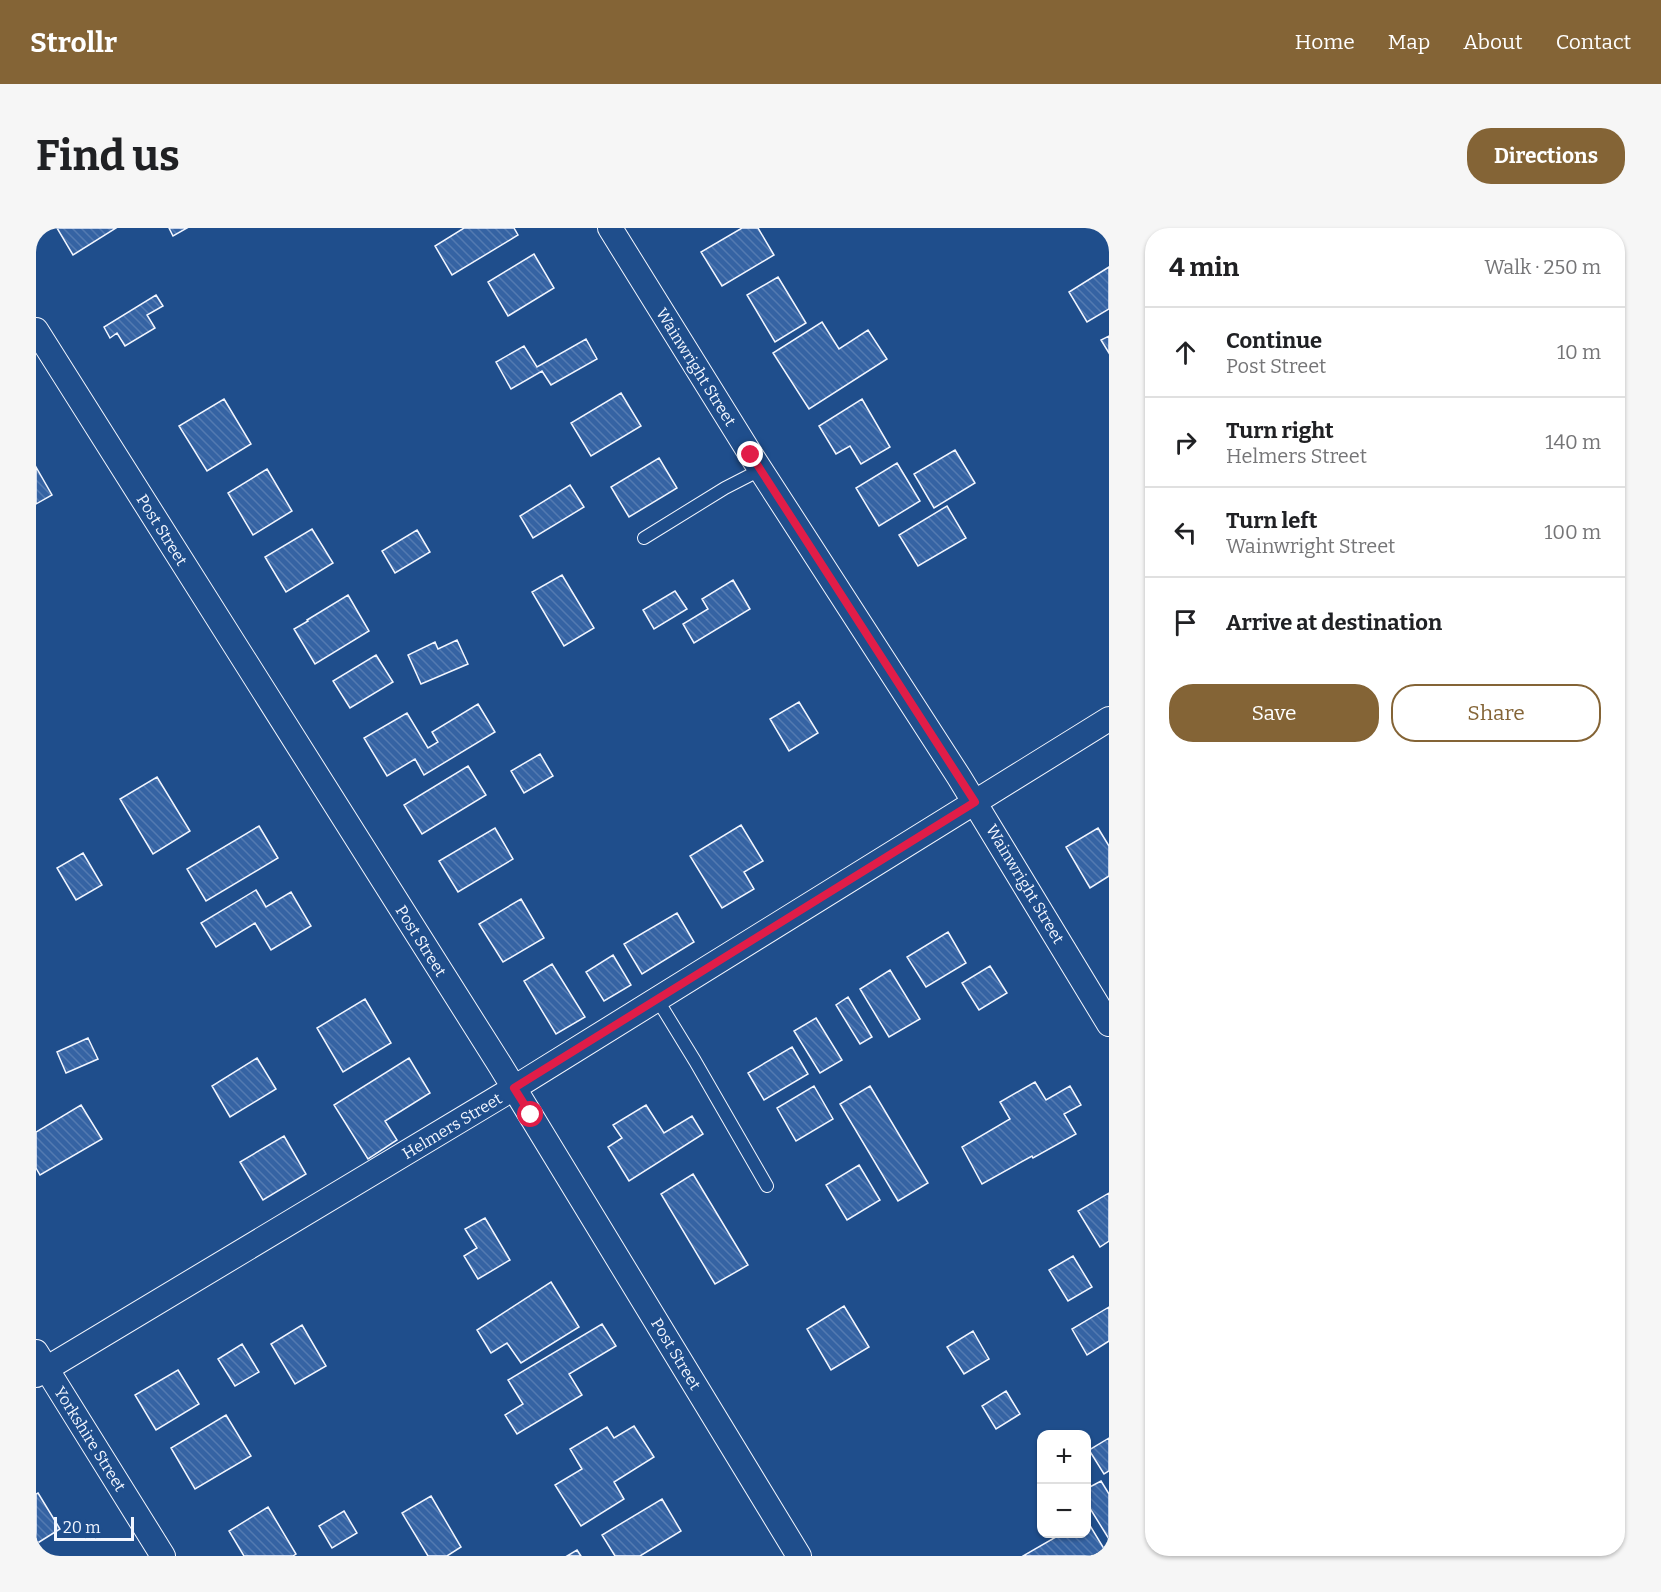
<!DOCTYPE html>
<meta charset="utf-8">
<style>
body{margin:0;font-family:Bitter,serif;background:#f6f6f6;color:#202124}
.controls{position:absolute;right:18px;bottom:18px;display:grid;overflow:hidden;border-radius:12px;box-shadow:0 2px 4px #0004}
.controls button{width:54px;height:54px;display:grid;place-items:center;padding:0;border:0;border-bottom:2px solid #e0e0e0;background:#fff;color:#202124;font:30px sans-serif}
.scale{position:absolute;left:18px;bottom:15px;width:80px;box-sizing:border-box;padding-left:6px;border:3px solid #f2f6ff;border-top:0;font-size:16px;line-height:21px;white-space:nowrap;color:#f2f6ff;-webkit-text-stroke:4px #1f4e8c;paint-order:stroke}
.stop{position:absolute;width:18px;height:18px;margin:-14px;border:4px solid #e11d48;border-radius:50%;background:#fff}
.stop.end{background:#e11d48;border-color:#fff;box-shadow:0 2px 6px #0008}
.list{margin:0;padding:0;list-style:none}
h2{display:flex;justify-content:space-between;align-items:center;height:78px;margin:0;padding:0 24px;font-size:26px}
h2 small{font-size:20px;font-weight:400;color:#757577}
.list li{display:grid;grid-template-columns:39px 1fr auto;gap:18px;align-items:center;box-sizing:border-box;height:90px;padding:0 24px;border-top:2px solid #e0e0e0}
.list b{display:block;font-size:22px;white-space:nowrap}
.list p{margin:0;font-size:20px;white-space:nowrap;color:#757577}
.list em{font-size:20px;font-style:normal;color:#757577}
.actions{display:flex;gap:12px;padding:18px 24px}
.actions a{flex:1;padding:14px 0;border:2px solid #846436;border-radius:24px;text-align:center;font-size:21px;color:#846436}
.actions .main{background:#846436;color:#fff}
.icon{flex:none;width:33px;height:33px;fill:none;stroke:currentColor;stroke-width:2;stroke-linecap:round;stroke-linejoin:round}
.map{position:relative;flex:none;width:1073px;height:1328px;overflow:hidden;border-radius:24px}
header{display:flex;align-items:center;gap:36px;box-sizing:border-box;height:84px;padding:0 30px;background:#846436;color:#fff}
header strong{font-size:28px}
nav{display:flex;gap:33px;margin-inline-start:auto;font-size:21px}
.intro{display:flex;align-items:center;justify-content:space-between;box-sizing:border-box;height:144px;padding:0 36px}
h1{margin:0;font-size:42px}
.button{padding:15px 27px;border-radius:24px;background:#846436;color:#fff;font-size:21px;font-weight:700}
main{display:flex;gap:36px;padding:0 36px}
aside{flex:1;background:#fff;border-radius:24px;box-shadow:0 2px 4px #0004}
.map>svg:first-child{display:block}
</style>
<header>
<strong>Strollr</strong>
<nav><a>Home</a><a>Map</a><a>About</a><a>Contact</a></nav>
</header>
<div class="intro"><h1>Find us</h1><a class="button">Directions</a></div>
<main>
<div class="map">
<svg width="1073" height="1328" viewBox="0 0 1073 1328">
<defs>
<pattern id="building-back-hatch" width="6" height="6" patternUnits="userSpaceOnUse" patternTransform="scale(1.5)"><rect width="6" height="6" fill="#3563a3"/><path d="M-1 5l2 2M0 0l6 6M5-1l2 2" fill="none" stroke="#537ab1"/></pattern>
</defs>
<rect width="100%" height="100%" fill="#1f4e8c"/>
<path fill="url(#building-back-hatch)" stroke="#f2f6ff" stroke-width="1.5" d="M21,0H80L37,27Z
M133,0H151L137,8Z
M428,0H478L482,7L416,47L399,18Z
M706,0H722L738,27L686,58L665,24Z
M498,26L518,60L472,88L452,54Z
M1073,39V81L1051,94L1033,64Z
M742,49L770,95L739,114L711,67Z
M120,67L127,78L111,87L119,100L89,118L81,105L74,110L68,99Z
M786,94L803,121L832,102L851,131L773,181L737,125Z
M1073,108V125L1065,112Z
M550,111L561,131L515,157L506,143L475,161L460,134L488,118L501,139Z
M585,165L605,198L555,228L535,195Z
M188,171L215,216L171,243L143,198Z
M826,171L854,219L825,236L814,218L800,226L783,198Z
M919,222L939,255L898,280L878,246Z
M623,230L641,260L593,289L575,259Z
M861,235L884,273L843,298L820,260Z
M0,239L16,267L0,276Z
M231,241L256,283L217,307L192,265Z
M534,257L548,279L497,310L484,288Z
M911,278L930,310L882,338L863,307Z
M276,301L297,335L250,364L229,329Z
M381,302L394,324L359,345L346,323Z
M526,347L558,400L528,418L496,364Z
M697,352L714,381L658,415L647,396L672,381L666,371Z
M639,363L651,381L618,401L607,382Z
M312,367L333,403L279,436L258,401L272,393L271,392Z
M421,412L432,436L385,456L372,427L399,414L402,421Z
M340,427L357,454L314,480L297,453Z
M763,474L782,505L753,523L734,491Z
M442,476L459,504L388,547L379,531L351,548L328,510L371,485L392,520L402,514L396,504Z
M504,526L517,548L488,565L475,543Z
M432,538L450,567L386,606L368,577Z
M121,549L154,603L117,626L84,571Z
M705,597L727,633L708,644L718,661L686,680L654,628Z
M223,598L242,630L170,673L151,641Z
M459,600L477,631L422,664L403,633Z
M1062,600L1073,618V648L1054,660L1030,619Z
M47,625L66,657L40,672L21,640Z
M220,662L230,679L255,664L275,698L235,722L219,695L180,719L165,695Z
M485,671L508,710L467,734L443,696Z
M641,685L658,714L606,746L588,716Z
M912,704L930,735L890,759L871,729Z
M577,727L595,757L568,773L550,744Z
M516,736L549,789L520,806L488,753Z
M954,738L971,765L943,782L926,755Z
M854,742L884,791L853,809L824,761Z
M812,769L836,809L824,816L800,777Z
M329,771L355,815L307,844L281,800Z
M780,790L806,832L784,845L758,803Z
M52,810L62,831L30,845L21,824Z
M756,819L772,846L728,872L712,845Z
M221,830L240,861L194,889L176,858Z
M373,830L394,865L349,893L361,912L332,931L298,877Z
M999,854L1010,872L1034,858L1045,877L1028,886L1040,906L997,930L996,928L946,956L926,919L974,891L964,874Z
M778,858L797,891L760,913L741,880Z
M834,858L892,955L862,973L804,876Z
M45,877L66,911L4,947L0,940V904Z
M610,877L628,905L656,888L667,906L593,953L572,919L586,910L577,897Z
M248,908L270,946L227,972L204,934Z
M823,937L844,972L811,992L790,957Z
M657,946L712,1037L679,1056L625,966Z
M1073,965V1013L1064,1019L1042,983Z
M449,990L474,1032L442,1051L428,1028L441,1020L429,1001Z
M1037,1028L1056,1059L1032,1073L1013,1042Z
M515,1054L543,1099L485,1135L471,1115L455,1125L441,1102Z
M808,1078L833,1119L795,1142L771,1101Z
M1073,1079V1113L1051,1127L1036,1101Z
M566,1096L580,1118L533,1146L546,1167L481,1206L469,1187L487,1176L472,1152Z
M266,1097L290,1138L259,1156L235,1116Z
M937,1103L953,1131L928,1146L911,1119Z
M206,1116L223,1144L199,1158L182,1131Z
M142,1142L163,1176L120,1202L99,1167Z
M970,1163L984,1186L960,1201L946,1178Z
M190,1187L215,1228L159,1261L135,1220Z
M598,1198L618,1229L578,1254L588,1271L545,1298L519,1257L546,1241L534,1221L571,1199L578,1210Z
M1073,1210V1243L1068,1246L1053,1222Z
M1065,1253L1073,1266V1311L1050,1274V1261Z
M2,1265L24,1301L0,1316V1266Z
M395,1268L425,1319L411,1328H392L366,1285Z
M626,1271L645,1303L604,1328H579L566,1307Z
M232,1279L260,1326L257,1328H208L193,1303Z
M308,1283L321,1305L296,1320L283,1298Z
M1050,1291L1070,1324L1063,1328H987L1025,1306H1050Z
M541,1322L545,1328H531Z"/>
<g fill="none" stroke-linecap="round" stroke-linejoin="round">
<defs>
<path id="lane" d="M608,310L689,260L724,242
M621,771L659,833L731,958"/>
<path id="street" d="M574,0L715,227L923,549L1073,796
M0,102L464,837L763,1328
M0,1124L127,1328
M0,1147L478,860L1073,491"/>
</defs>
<use href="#lane" stroke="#f2f6ff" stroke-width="14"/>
<use href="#street" stroke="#f2f6ff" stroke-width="26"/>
<use href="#lane" stroke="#1f4e8c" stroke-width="12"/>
<use href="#street" stroke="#1f4e8c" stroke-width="24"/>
</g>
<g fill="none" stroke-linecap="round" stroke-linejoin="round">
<path stroke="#e11d48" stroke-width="8" d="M495,887L478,860L939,574L715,227"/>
</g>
<g text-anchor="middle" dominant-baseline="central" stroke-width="4.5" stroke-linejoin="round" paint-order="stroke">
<g font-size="16" fill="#f2f6ff" stroke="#1f4e8c">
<text transform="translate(660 139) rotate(58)">Wainwright Street</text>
<text transform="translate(126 302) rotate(58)">Post Street</text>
<text transform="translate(989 656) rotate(59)">Wainwright Street</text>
<text transform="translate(385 713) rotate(58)">Post Street</text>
<text transform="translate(416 898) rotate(-31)">Helmers Street</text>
<text transform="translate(640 1126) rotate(59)">Post Street</text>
<text transform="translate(54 1211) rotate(58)">Yorkshire Street</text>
</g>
</g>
</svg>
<div class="controls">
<button>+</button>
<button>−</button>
</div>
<div class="scale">20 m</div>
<div class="stop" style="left:495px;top:887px"></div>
<div class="stop end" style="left:715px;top:227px"></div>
</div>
<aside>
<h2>4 min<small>Walk · 250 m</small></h2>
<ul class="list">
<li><svg class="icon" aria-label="ahead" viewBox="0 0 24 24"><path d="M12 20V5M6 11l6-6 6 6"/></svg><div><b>Continue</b><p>Post Street</p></div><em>10 m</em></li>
<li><svg class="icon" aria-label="right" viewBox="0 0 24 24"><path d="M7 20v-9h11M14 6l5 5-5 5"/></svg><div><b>Turn right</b><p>Helmers Street</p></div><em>140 m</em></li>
<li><svg class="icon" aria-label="left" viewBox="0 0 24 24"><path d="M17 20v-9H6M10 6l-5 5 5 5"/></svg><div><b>Turn left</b><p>Wainwright Street</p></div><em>100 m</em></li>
<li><svg class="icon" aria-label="arrive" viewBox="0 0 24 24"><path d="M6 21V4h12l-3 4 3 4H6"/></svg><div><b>Arrive at destination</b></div></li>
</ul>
<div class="actions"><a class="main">Save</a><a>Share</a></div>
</aside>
</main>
